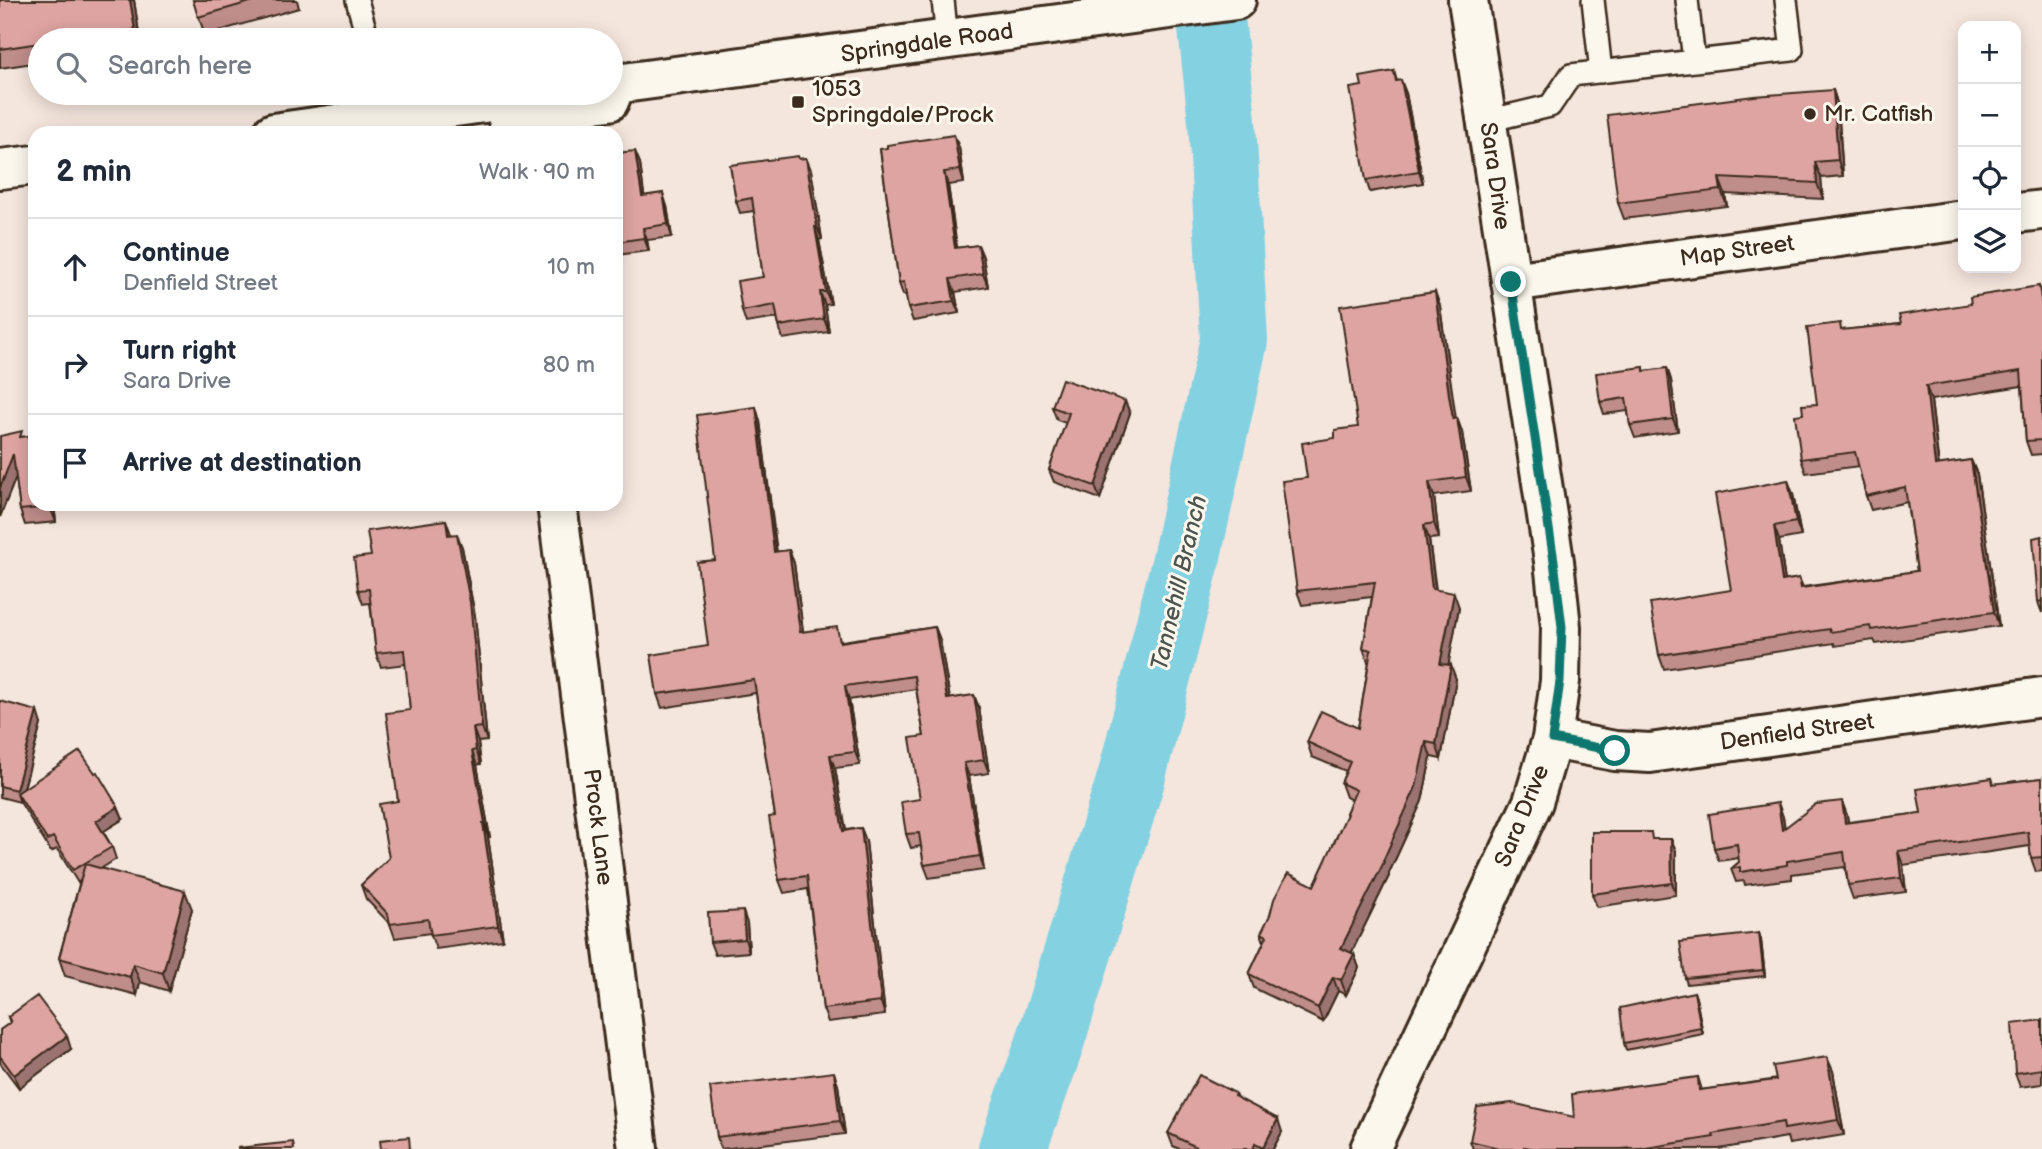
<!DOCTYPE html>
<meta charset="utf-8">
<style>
body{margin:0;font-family:"Balsamiq Sans",sans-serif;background:#f6f6f7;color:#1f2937}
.controls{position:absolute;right:21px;top:21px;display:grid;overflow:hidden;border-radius:14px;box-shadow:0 4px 18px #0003}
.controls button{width:63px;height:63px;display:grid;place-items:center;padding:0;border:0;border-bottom:2px solid #e0e1e3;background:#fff;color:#1f2937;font:35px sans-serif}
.stop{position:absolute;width:21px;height:21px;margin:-16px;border:5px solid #0f766e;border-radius:50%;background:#fff}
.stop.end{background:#0f766e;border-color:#fff;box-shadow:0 2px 7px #0008}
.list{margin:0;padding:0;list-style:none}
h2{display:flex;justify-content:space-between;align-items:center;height:91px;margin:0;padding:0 28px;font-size:30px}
h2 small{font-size:23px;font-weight:400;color:#747a83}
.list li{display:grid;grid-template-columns:46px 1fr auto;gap:21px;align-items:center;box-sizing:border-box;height:98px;padding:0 28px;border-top:2px solid #e0e1e3}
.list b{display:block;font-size:26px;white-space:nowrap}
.list p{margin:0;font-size:23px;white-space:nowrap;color:#747a83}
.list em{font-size:23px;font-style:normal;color:#747a83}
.icon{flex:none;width:38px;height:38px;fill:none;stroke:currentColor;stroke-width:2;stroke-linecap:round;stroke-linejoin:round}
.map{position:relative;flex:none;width:2042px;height:1149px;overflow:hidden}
.search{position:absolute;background:#fff;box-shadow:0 4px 18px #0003;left:28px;top:28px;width:595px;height:77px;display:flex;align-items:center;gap:18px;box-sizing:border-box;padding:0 24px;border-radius:38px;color:#747a83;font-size:26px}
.panel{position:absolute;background:#fff;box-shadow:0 4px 18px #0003;left:28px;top:126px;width:595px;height:385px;border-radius:21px}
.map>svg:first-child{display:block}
</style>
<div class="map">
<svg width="2042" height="1149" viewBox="0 0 2042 1149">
<rect width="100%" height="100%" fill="#f5e6dd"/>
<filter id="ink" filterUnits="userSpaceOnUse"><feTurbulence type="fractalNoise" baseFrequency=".0143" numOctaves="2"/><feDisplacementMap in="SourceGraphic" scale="14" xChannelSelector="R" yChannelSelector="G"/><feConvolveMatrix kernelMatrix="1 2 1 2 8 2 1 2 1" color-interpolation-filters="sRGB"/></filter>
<g filter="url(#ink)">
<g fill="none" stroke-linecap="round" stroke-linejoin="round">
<path stroke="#84d1e2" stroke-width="68" d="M1012,1149L1048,1049L1131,779L1185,564L1234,340L1222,121L1209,0"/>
<defs>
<path id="service" d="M357,0L368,40
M943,0L947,40
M1593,0L1601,72
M1687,0L1694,61
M383,93L390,117
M1487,121L1550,106L1571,75L1792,50L1786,0"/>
<path id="minor" d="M505,100L510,133
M2016,213L2042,210
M1511,282L1963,220
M557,504L638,1149
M1552,739L1615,751L1650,753L2042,697
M1370,1149L1533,802L1552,739L1560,681L1561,627L1554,561L1468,0"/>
<path id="secondary" d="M616,84L1236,0
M273,133L505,100L530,112L609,101L616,84
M0,169L35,165"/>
</defs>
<use href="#service" stroke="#3b2a1e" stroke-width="26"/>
<use href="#minor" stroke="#3b2a1e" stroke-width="44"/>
<use href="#secondary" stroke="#3b2a1e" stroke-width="44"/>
<use href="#service" stroke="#fbf7ec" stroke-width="21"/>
<use href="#minor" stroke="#fbf7ec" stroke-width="38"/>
<use href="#secondary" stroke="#fbf7ec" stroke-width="38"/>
</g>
<path fill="#bf8d8a" stroke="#3b2a1e" stroke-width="2" d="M0,0H134L140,40H40V62L0,68Z
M193,0H297L299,8L205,35Z
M1394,71L1397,81L1406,93L1423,183L1370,192L1366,180L1362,86Z
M1833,90L1838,106L1843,176L1821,178L1823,199L1725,194L1727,206L1624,219L1618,203Z
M959,147L964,183L948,185L957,248L978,245L983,257L988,287L955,292L959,313L913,321L908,308L906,295H903L899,283L880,149Z
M616,153L640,163L644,196L667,206L672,237L647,240L649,251L616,255Z
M806,158L811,170L822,239L819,240L831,304L825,305L829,332L783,339L779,326L777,318L746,323L742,311L763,277L754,211L740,213L736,201L800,159Z
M2039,286L2042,294V454L2031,455L2026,441L2022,386L1931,400L1939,465L1971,460L1977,474L1999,626L1876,644L1874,640L1835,646L1834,643L1664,669L1659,655L1731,590L1793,494L1801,536L1779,540L1785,581L1799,578L1803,587L1917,571L1907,502L1871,510L1866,496L1859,466L1806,473L1801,459L1803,414L1817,404L1843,330L1901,324Z
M1435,292L1440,306L1454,410L1455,418H1457L1462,432L1471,491L1434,496L1439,538L1429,539L1436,590L1459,607L1448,665L1456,679L1441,759L1431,757L1422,801L1389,873V876L1351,953L1354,954L1359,968L1346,995L1338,991L1323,1022L1254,988L1249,974L1264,942L1261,933L1314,886L1347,816L1346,813L1352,800L1346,797L1341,783L1346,771L1312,757L1307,742L1358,728L1369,662H1368L1363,648L1372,597L1302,605L1297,591L1307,478L1335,438L1358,427Z
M1667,368L1671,380L1678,431L1635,438L1630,425L1628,411L1604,414L1600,402L1645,371Z
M1052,407L1130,413L1100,499L1054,482L1049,470L1066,423L1057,420Z
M760,421L777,552L789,550L794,563L803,632L842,641L935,627L940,640L950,699L974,695L979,708L989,773L969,776L984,870L929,878L924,865L921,846L911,848L906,834L920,799L924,736L916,689L849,700L860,765L835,768L846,830L861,828L866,841L885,1015L828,1022L823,1009L808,889L784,893L779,880L775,816L756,693L662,708L657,694L708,646L715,560Z
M0,436L35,504H54L56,522L25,525L20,510L16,477L0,517Z
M451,534L462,547L475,616L487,741L478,742L481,764L477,765L490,837H488L503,940L436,949L430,933L395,938L390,924L366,899L361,885L389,858L410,710L406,664L381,667L376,653L370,603L363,604L358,590L371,556Z
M2042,536V613L2038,602Z
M0,701L41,724L24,788L123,819L103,831L112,847L116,859L102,868L192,909L169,991L140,982L137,995L65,976L59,958L80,881L78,883L57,849L51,852L20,802L0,797Z
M1992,778L1994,784L2042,778V871L2036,872L2031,858L2030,846L1903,865L1906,892L1853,899L1848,885L1845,867L1792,874V879L1745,885L1744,881L1736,882L1731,869L1739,862V858L1719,861L1714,848L1778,803L1783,817L1785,828L1847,815L1848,822L1921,813Z
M1654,839H1671L1676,851V895L1597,907L1592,894Z
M747,923L749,952L715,955L710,942Z
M1759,933L1761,940L1765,976L1687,984L1685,978Z
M1694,992L1696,998L1703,1034L1626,1050L1624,1043Z
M8,1017L71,1049L19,1088L0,1063V1030L10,1023Z
M2042,1020V1084L2020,1087L2015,1073Z
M1833,1071L1844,1135L1789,1144L1787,1137L1719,1149H1473L1470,1141L1574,1117L1698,1077L1702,1090Z
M838,1085L845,1134L721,1149L717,1137Z
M1235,1093L1237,1098L1282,1132L1273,1149H1179L1173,1146L1168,1133Z"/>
<path fill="#9b7371" stroke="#3b2a1e" stroke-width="2" d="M130,0H134L140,40H138L135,30Z
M1401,80L1406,93L1423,183L1419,171Z
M1833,90L1838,106L1843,176L1838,160Z
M954,135L959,147L964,183L960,170Z
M635,151L640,163L646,209L642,196Z
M806,158L811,170L822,239L817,227Z
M1815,162L1821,178L1823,199L1817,183Z
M944,172L948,185L959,261L955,248Z
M1719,178L1725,194L1727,206L1721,190Z
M663,193L667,206L672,237L668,224Z
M815,227L819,240L831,304L826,292Z
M643,228L647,240L649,251L644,238Z
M978,245L983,257L988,287L983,274Z
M950,279L955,292L959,313L954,301Z
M820,292L825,305L829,332L824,319Z
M1435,292L1440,306L1458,433L1453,419L1449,395Z
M1667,368L1671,380L1678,431L1673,419Z
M1926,386L1931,400L1940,479L1935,465Z
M1125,401L1130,413L1100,499L1095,486Z
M756,407L760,421L778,565L774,552Z
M1457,418L1462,432L1471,491L1466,477Z
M13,454L19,469L0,517V488Z
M1971,460L1977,474L1999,626L1994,612Z
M1788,480L1793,494L1801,536L1796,522Z
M1429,482L1434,496L1439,538L1434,523Z
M50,504H54L56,522L50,507Z
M446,520L451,534L453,549L448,535Z
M1424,525L1429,539L1437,603L1432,589Z
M1774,526L1779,540L1787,595L1782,581Z
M457,534L462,547L475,616L487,741L482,727Z
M789,550L794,563L805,645L800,632Z
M1454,593L1459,607L1446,678L1440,664Z
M935,627L940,640L952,712L947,699Z
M1451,665L1456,679L1441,759L1436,744Z
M845,686L849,700L860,765L855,752Z
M974,695L979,708L989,773L984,760Z
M37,711L41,724L21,799L17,793L20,803L16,790Z
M473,728L478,742L481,764L476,750Z
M1426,742L1431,757L1422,801L1389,873V876L1347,962L1341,948L1383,861Z
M472,751L477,765L490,837L485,823Z
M830,755L835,768L848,844L843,831Z
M964,763L969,776L984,870L980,856Z
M1842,801L1847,815L1850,837L1845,823Z
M1778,803L1783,817L1787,844L1782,830Z
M118,807L123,819L101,833L96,821Z
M483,823L488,837L503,940L498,926Z
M861,828L866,841L885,1015L881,1002Z
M1671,839L1676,851V895L1672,883Z
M1898,851L1903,865L1906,892L1901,878Z
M185,891L192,909L169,991L163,973Z
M743,911L747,923L749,952L745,939Z
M1759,933L1761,940L1765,976L1763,970Z
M1354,954L1359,968L1346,995L1341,980Z
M133,964L140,982L137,995L130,977Z
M1333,977L1338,991L1323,1022L1318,1008Z
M1694,992L1696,998L1703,1034L1701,1028Z
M67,1036L71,1049L19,1088L14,1075Z
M1827,1057L1833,1071L1844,1135L1838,1120Z
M834,1072L838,1085L845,1134L840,1121Z
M1278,1119L1282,1132L1273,1149H1264L1263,1148Z"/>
<path fill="#dea4a1" stroke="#3b2a1e" stroke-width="2" d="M0,0H130L135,30L62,40H40V43L0,49Z
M193,0H257L198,17Z
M1394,71L1396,81L1401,80L1419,171L1366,180L1350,88L1362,86L1360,77Z
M1833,90L1838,160L1815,162L1817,183L1719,178L1721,190L1618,203L1607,115L1754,96Z
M954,135L960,170L944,172L955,248L978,245L983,274L950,279L954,301L908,308L904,282L899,283L880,149L887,148V145Z
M635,151L642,196L663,193L668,224L643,228L644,238L616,242V153Z
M798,156L799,159L806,158L817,227H815L826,292H820L824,319L779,326L775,305L742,311L737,281L763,277L752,198L736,201L730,165Z
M2039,286L2042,305V440L2026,441L2021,371L1926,386L1935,465L1971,460L1994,612L1871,630L1870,626L1830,632L1829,629L1659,655L1650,603L1731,590L1715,494L1788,480L1796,522L1774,526L1782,581L1799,578L1801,588L1917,571L1905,487L1866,496L1855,452L1801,459L1795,415L1803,414L1802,405L1817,404L1807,327L1840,323L1841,330L1901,324L1899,315L1971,304L1970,297Z
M1435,292L1449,395L1453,419L1457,418L1466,477L1429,482L1434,523L1424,525L1432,589L1454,593L1440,664L1451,665L1436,744L1426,742L1416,787L1383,861L1384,862L1341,948L1354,954L1341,980L1333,977L1318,1008L1249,974L1267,936L1261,933L1270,915L1274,899L1288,873L1314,886L1347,814L1346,813L1356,790L1341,783L1350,762L1307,742L1321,711L1358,728L1371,650L1363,648L1375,582L1297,591L1282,481L1307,478L1302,443L1335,438V430L1358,427L1340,306Z
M1644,367V371L1667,368L1673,419L1630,425L1626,398L1600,402L1596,373Z
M1062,379L1125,401L1095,486L1049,470L1069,413L1052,407Z
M756,407L774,552L789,550L800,632L837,627L840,642L935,627L947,699L974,695L984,760L964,763L980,856L924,865L919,833L906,834L901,802L920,799L910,738L924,736L914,676L845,686L855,752L830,755L843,831L861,828L881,1002L823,1009L807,876L779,880L769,817L775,816L754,680L657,694L651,655L708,646L697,562L715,560L697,415Z
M22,431L20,437L35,435V504H50V507L20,510L13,454L0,488V436Z
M446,520L448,535L457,534L470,602L482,727L473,728L476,750L472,751L485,823H483L498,926L431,935L428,919L390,924L388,914L361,885L389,858L379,804L398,801L386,713L410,710L404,650L376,653L369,589L358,590L354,558L371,556L367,531Z
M2042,536V601L2038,602L2033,538Z
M0,701L37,711L16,790L0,786Z
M80,751L95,773L97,772L118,807L96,821L112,847L73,870L53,837L47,840L17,793Z
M1992,778L1993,784L2042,778V857L2031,858L2028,832L1898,851L1901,878L1848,885L1844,852L1787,861V865L1740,872V867L1731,869L1739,862L1737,844L1714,848L1709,814L1778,803L1782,830L1816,804L1842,801L1845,823L1921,813L1917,789Z
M1592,832H1651L1652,839H1671L1672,883L1592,894Z
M85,864L185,891L163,973L133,964L130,977L59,958Z
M743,911L745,939L710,942L708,913Z
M1759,933L1763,970L1685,978L1680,942Z
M1694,992L1701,1028L1624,1043L1620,1008Z
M37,996L67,1036L14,1075L0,1056V1030L11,1022L8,1017Z
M2042,1020V1069L2015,1073L2012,1024Z
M1827,1057L1838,1120L1784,1129L1783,1122L1713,1134L1714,1137L1640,1149H1632V1148L1621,1149H1537L1524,1147V1149H1503L1470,1141L1477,1107L1512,1103L1574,1117L1572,1094L1698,1077L1699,1090L1776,1080L1773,1066Z
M834,1072L840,1121L717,1137L710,1087Z
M1199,1075L1235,1093L1234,1096L1278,1119L1263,1148L1255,1144L1253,1149H1197L1198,1148L1168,1133Z
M409,1137L410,1149H381L380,1140Z
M293,1142L294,1149H238V1148Z"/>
</g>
<g fill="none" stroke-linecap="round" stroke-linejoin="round" filter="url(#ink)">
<path stroke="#0f766e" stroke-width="9" d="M1511,282L1554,561L1562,627L1560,681L1552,739L1615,751"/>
</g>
<g fill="#3b2a1e" stroke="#fbf7ec" stroke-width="2.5">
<rect x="791" y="95" width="14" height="14" rx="3.5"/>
<circle cx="1810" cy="114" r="7"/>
</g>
<g text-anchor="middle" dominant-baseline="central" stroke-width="6" stroke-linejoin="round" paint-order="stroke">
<g font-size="23" fill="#3b2a1e" stroke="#fbf7ec">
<text transform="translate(927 43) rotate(-8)">Springdale Road</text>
<text transform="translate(1495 176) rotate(82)">Sara Drive</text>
<text transform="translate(1737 251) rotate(-8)">Map Street</text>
<text transform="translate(1797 732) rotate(-8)">Denfield Street</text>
<text transform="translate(1522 816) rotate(-68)">Sara Drive</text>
<text transform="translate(598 827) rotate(83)">Prock Lane</text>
</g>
<g font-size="23" fill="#3b2a1e" stroke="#fbf7ec" text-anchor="start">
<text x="812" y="89">1053<tspan x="812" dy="26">Springdale/Prock</tspan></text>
<text x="1824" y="114">Mr. Catfish</text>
</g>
<g font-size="24" font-style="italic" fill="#4d544f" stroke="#fbf7ec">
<text transform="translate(1179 583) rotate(-77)">Tannehill Branch</text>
</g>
</g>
</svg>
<div class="controls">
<button>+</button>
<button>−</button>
<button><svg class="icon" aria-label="locate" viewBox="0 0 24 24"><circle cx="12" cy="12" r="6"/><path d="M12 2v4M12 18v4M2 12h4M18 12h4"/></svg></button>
<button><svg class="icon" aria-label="layers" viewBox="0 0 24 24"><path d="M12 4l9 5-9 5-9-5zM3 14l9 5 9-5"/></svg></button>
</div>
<div class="stop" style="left:1615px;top:751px"></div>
<div class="stop end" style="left:1511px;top:282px"></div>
<div class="search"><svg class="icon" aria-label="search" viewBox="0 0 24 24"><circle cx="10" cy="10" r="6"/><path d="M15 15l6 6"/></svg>Search here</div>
<section class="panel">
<h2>2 min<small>Walk · 90 m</small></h2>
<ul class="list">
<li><svg class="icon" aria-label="ahead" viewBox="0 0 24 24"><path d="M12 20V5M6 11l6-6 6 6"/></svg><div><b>Continue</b><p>Denfield Street</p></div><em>10 m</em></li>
<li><svg class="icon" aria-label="right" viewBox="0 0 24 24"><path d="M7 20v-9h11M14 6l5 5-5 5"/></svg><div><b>Turn right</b><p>Sara Drive</p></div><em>80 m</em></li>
<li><svg class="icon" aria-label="arrive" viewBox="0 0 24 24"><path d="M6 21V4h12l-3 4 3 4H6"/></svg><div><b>Arrive at destination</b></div></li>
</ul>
</section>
</div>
